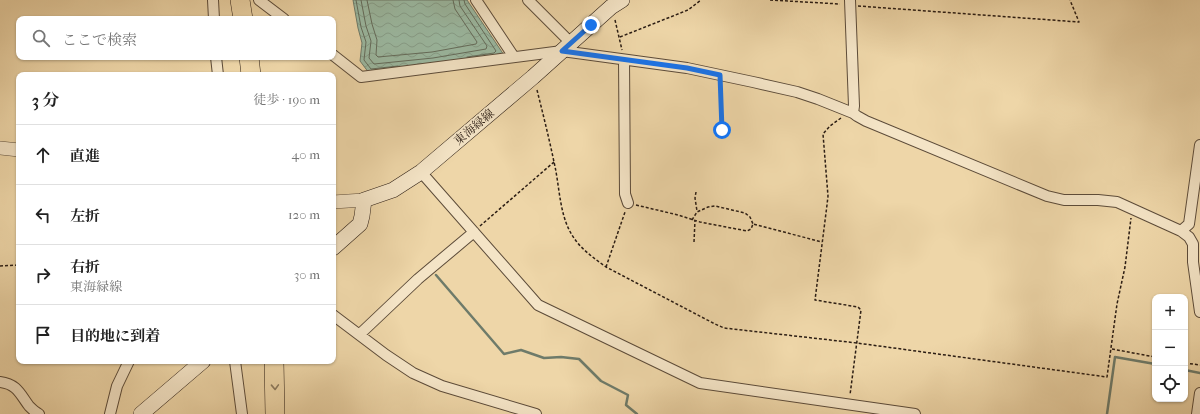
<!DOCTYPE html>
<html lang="ja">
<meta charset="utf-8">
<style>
body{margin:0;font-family:"IM FELL French Canon","Noto Serif JP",serif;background:#f6f6f6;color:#222}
.controls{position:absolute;right:12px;bottom:12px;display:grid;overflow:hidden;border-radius:8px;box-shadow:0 1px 3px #0004}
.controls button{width:36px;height:36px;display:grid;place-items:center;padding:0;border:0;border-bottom:1px solid #e0e0e0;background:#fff;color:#222;font:20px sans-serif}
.stop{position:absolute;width:12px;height:12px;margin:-9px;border:3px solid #1a73e8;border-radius:50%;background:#fff}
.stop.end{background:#1a73e8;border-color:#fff;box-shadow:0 1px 4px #0008}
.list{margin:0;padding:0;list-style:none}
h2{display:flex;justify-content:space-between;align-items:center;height:52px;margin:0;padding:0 16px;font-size:17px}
h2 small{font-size:13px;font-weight:400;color:#767676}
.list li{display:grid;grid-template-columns:26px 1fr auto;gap:12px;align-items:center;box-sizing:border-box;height:60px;padding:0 16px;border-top:1px solid #e0e0e0}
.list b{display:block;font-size:15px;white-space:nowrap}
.list p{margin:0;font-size:13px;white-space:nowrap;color:#767676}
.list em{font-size:13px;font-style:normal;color:#767676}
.icon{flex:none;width:22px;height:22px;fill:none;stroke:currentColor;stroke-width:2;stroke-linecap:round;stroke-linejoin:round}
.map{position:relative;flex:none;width:1200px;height:414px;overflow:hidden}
.search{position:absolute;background:#fff;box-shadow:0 1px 3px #0004;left:16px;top:16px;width:320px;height:44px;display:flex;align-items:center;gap:10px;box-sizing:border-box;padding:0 14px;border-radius:8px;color:#767676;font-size:15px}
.panel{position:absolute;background:#fff;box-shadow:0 1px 3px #0004;left:16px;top:72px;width:320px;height:292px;border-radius:8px}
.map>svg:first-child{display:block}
</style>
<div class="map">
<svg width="1200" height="414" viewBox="0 0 1200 414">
<defs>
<pattern id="water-waves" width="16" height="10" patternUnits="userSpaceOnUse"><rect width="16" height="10" fill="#9bbaa3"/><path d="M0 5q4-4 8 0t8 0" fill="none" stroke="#869f8b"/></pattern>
</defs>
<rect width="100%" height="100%" fill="#eed6a8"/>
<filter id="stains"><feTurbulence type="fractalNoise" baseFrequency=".005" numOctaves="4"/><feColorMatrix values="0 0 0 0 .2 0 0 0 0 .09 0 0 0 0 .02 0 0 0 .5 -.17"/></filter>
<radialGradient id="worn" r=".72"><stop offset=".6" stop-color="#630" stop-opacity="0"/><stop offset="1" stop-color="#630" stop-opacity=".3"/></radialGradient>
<path fill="url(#water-waves)" stroke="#6e7b6a" d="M353,0H467L504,55L369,73L360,61L362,43L358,28Z"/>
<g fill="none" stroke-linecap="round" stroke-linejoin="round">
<path stroke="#636c5c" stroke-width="1" d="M356,0L361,27L366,42L364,60L371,69L398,66
M361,0L366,26L371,41L369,58L374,64L433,58L486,49L487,46L460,6L459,0
M367,0L372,24L377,40L376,55L378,57L432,52L476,44L477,42L455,9L453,0
M464,0L465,4L496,51L494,53L467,57"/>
<path stroke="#6e7b6a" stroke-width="2.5" d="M436,275L504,354L521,350L544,358L561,357L579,359L601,381L628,395L626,405L637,414
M1185,370L1200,373
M1107,414L1115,357L1155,364"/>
<defs>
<path id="minor" d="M213,0L214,19
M259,0L284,19
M476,0L514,57
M528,0L571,43
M850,0L854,106L853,113
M333,55L361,77L562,51L687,68L753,82L797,92L818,99L853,113L857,116L866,121L1047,196L1064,200H1098L1117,202L1181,231L1189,237L1193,244V262L1200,312
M216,57L218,75
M624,60L625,194L628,203
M421,172L538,305L700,383L915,414
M1181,231L1189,224L1200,145
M333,315L386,355L413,373L442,386L536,414
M360,334L418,279L474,232
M235,361L242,414
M0,382C17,384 20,394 29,406C32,409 35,412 39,414
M110,414L117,386L129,361
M1197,414L1200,393"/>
<path id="tertiary" d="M0,148L19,150
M333,202L364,200"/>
<path id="secondary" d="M333,248L360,224L362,216L364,200L393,190L421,172L533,77L611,7L622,0
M141,414L203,361"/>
<path id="motorway" d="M240,0L243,19
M249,57L251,75
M274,361L275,414"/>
</defs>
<use href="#minor" stroke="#5c4b39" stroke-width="12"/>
<use href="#tertiary" stroke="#5c4b39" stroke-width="14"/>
<use href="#secondary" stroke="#2b1d14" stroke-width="16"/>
<use href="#motorway" stroke="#2b1d14" stroke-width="20"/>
<path stroke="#2b1d14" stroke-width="1.5" stroke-dasharray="3 2" stroke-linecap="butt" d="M770,0L840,4
M858,6L1079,22L1070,0
M615,20L622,50
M620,37L688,10L701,0
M721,83L722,130
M537,90C543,114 549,138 554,162C560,187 559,217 574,238C582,250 594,258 606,267L715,324L724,328L857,343L1107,377L1117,304L1125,267L1131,218
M841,118L830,126L823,134L828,196L827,205L815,300L858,307L861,310L850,395
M696,192L695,198L697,211
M636,205L678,215L700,222L747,231L751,229L753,224L822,242
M692,220L697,212L708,207L715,206L745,213L750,217L753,224
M480,226L554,162
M694,242L695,220
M0,266L19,265
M606,267L625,212
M1112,349L1155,357
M1185,363L1200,365"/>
<use href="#minor" stroke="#f4e4c6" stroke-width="10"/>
<use href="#tertiary" stroke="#f4e4c6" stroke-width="13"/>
<use href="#secondary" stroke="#f4e4c6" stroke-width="15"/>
<use href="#motorway" stroke="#eed6a8" stroke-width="19"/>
</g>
<defs><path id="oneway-chevron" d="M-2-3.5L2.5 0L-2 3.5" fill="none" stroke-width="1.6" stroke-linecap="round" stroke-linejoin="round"/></defs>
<use stroke="#8c7a5e" href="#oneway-chevron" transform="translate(275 387) rotate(88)"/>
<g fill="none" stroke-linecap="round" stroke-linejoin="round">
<path stroke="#1a73e8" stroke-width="5" d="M591,25L562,51L687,68L720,75L722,130"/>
</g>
<g text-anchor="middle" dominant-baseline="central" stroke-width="3" stroke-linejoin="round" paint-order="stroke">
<g font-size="12" fill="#2b1d14" stroke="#f4e4c6">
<text transform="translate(474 127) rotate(-40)">東海緑線</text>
</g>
</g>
<rect width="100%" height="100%" filter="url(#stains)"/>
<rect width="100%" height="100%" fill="url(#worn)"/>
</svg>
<div class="controls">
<button>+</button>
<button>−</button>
<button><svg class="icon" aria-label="locate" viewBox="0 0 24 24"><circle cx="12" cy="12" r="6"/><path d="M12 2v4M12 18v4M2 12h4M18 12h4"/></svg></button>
</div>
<div class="stop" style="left:722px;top:130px"></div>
<div class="stop end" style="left:591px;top:25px"></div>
<div class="search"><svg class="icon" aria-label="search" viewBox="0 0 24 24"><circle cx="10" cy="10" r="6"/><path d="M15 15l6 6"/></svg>ここで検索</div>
<section class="panel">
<h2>3 分<small>徒歩 · 190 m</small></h2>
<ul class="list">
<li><svg class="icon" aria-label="ahead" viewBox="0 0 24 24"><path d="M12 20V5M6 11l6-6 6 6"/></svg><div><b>直進</b></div><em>40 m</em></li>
<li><svg class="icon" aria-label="left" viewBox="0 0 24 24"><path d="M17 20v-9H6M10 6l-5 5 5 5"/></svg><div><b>左折</b></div><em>120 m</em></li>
<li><svg class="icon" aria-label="right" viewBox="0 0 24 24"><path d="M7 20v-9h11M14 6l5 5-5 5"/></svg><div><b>右折</b><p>東海緑線</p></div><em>30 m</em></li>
<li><svg class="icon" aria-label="arrive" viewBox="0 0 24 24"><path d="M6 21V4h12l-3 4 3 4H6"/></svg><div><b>目的地に到着</b></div></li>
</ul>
</section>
</div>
